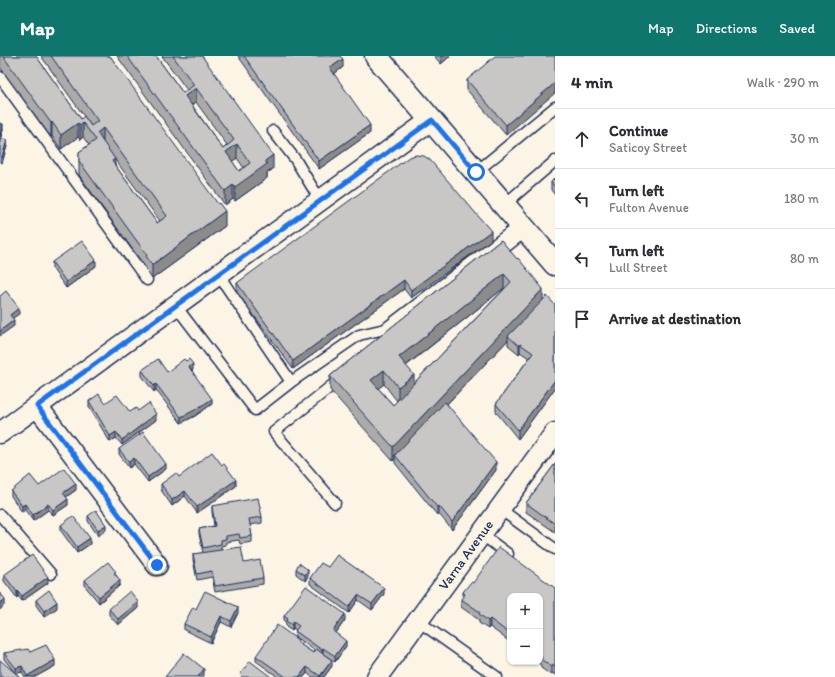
<!DOCTYPE html>
<meta charset="utf-8">
<style>
body{margin:0;font-family:Itim,sans-serif;background:#f7f7f7;color:#2b2b33}
.controls{position:absolute;right:12px;bottom:12px;display:grid;overflow:hidden;border-radius:8px;box-shadow:0 1px 3px #0004}
.controls button{width:36px;height:36px;display:grid;place-items:center;padding:0;border:0;border-bottom:1px solid #e1e1e2;background:#fff;color:#2b2b33;font:20px sans-serif}
.stop{position:absolute;width:12px;height:12px;margin:-9px;border:3px solid #1a73e8;border-radius:50%;background:#fff}
.stop.end{background:#1a73e8;border-color:#fff;box-shadow:0 1px 4px #0008}
.list{margin:0;padding:0;list-style:none}
h2{display:flex;justify-content:space-between;align-items:center;height:52px;margin:0;padding:0 16px;font-size:17px}
h2 small{font-size:13px;font-weight:400;color:#7c7c81}
.list li{display:grid;grid-template-columns:26px 1fr auto;gap:12px;align-items:center;box-sizing:border-box;height:60px;padding:0 16px;border-top:1px solid #e1e1e2}
.list b{display:block;font-size:15px;white-space:nowrap}
.list p{margin:0;font-size:13px;white-space:nowrap;color:#7c7c81}
.list em{font-size:13px;font-style:normal;color:#7c7c81}
.icon{flex:none;width:22px;height:22px;fill:none;stroke:currentColor;stroke-width:2;stroke-linecap:round;stroke-linejoin:round}
.map{position:relative;flex:none;width:555px;height:621px;overflow:hidden}
header{display:flex;align-items:center;gap:24px;box-sizing:border-box;height:56px;padding:0 20px;background:#0f766e;color:#fff}
header strong{font-size:19px}
nav{display:flex;gap:22px;margin-inline-start:auto;font-size:14px}
main{display:flex}
aside{flex:1;background:#fff}
.map>svg:first-child{display:block}
</style>
<header>
<strong>Map</strong>
<nav><a>Map</a><a>Directions</a><a>Saved</a></nav>
</header>
<main>
<div class="map">
<svg width="555" height="621" viewBox="0 0 555 621">
<rect width="100%" height="100%" fill="#fcf5e5"/>
<filter id="ink" filterUnits="userSpaceOnUse"><feTurbulence type="fractalNoise" baseFrequency=".025" numOctaves="2"/><feDisplacementMap in="SourceGraphic" scale="8" xChannelSelector="R" yChannelSelector="G"/><feConvolveMatrix kernelMatrix="1 2 1 2 8 2 1 2 1" color-interpolation-filters="sRGB"/></filter>
<g filter="url(#ink)">
<g fill="none" stroke-linecap="round" stroke-linejoin="round">
<defs>
<path id="service" d="M0,21L147,224
M273,75L295,103L320,144
M476,116L555,51
M504,149L555,105
M497,198L526,175
M218,218L291,326
M175,249L255,354L291,326L359,279L385,273L521,168
M335,447L274,376L340,323
M500,453L555,493
M0,459L51,518
M481,478L508,498
M418,565L497,621"/>
<path id="minor" d="M37,350L157,509
M0,377L431,64
M377,621L555,377"/>
<path id="tertiary" d="M376,0L555,208"/>
</defs>
<use href="#service" stroke="#1b2f5e" stroke-width="13"/>
<use href="#minor" stroke="#1b2f5e" stroke-width="23"/>
<use href="#tertiary" stroke="#1b2f5e" stroke-width="25"/>
<use href="#service" stroke="#fcf5e5" stroke-width="10"/>
<use href="#minor" stroke="#fcf5e5" stroke-width="20"/>
<use href="#tertiary" stroke="#fcf5e5" stroke-width="22"/>
</g>
<path fill="#acabaa" stroke="#1b2f5e" fill-rule="evenodd" d="M0,0H36L81,63L91,70L41,0H110L225,170L152,223L146,214V212L79,119V96L89,89L83,81L80,84L78,81L61,93L52,80L51,81L0,11ZM103,87L160,165L157,167L115,109Z
M117,0H156L183,37L187,34L162,0H202L273,113L267,117V122L235,145L233,143L225,149ZM196,46L227,89L223,93L192,49ZM237,102L244,112L239,115L232,105Z
M238,0H340L343,11L334,18L370,77L319,113Z
M434,0H450L441,8Z
M555,0L506,79L467,34V24Z
M0,67L3,74L1,82L7,90L2,107L0,106Z
M555,122V139L551,134V126Z
M491,184L411,242L404,233L293,313L237,236V227Z
M501,184L543,244L555,249V332L518,383L496,356V348L529,302L520,296L519,298L508,289V284L447,348L496,414L452,474L439,458L437,459L395,407V403L393,405L330,334V320ZM504,232V233L414,327L406,310ZM384,328L397,345L393,349L378,332Z
M52,206L96,210L66,232L52,212Z
M142,314L167,316L193,314L192,315L212,348L195,360L181,367L156,334L154,336L142,320Z
M89,345L105,347L130,356L138,355L156,364L122,389L116,382L110,386L89,351Z
M119,393L166,413L148,426L134,408L129,412L119,398Z
M555,408V476L526,456V447Z
M222,409L236,430L197,457L185,440L172,450L161,434V428L179,421Z
M39,430L76,434L66,441L68,449L53,459L48,454L33,465L25,454L22,456L11,440V435Z
M212,450L262,461V467L250,469L252,480V486L240,488L239,484L226,486V489L221,490V494L244,507L263,522V528L215,536L212,521L197,524L193,504V498L203,497L199,478V473L214,470L212,456Z
M88,460L106,474L98,480L88,465Z
M61,469L90,488L77,497L61,475Z
M328,511L384,538L372,554L358,544L349,557L310,528V522Z
M296,513L308,520L305,525L296,518Z
M116,518L120,529L99,547L85,530V524Z
M4,519L48,527L22,545L18,540L17,542L4,525Z
M473,527L555,532V619L552,617L551,619L541,612V609L537,606H540V540H510V589V586L490,571L488,573L479,567V564L461,551V543L463,541V536Z
M36,544L57,552L44,561L36,549Z
M138,552L118,569L109,559V553Z
M196,553L238,557L231,571L221,566L211,587L184,574V568Z
M284,560L345,564L336,577L346,590L335,606L323,598L332,610L324,621H312L307,617L304,621H278L256,605V600L298,587L313,597L314,594L295,581L296,574L293,572L292,575L286,571V567L284,565Z
M30,596L55,610L35,621H25L22,616L16,617H15L4,603V597Z"/>
<path fill="#8c8b8b" stroke="#1b2f5e" d="M441,0H450L441,8Z
M343,3V11L330,21V12Z
M555,27V37L506,79V69Z
M196,32V46L185,54V40Z
M52,66V80L51,81V67Z
M78,67V81L61,93V79Z
M83,67V81L80,84V70Z
M3,68V74L0,85V79Z
M370,69V77L319,113V105Z
M103,72V86L97,77Z
M7,84V90L2,107V101Z
M237,88V102L226,110V96Z
M273,99V113L267,117V122L235,145V131L265,105Z
M115,103V117L112,105Z
M233,129V143L225,149V135Z
M225,155V170L152,223V209Z
M491,175V184L411,242V234Z
M96,204V210L66,232V226Z
M504,218V232L399,315V301Z
M404,224V233L293,313V305Z
M543,233V247L508,280V284L396,401L395,399V403L393,405V391Z
M19,252V258L10,264V259Z
M14,264V270L0,280V275Z
M520,288V296L519,298V290Z
M193,308V314L189,317V311Z
M384,314V328L371,338V324Z
M414,319V333L398,346V331Z
M555,324V332L518,383V374Z
M156,328V334L154,336V330Z
M212,343V348L195,360L181,367V361Z
M156,358V364L122,389V384Z
M116,376V382L110,386V380Z
M134,402V408L129,412V406Z
M496,406V414L452,474V466Z
M166,408V413L148,426V421Z
M236,424V430L197,457V451Z
M76,428V434L63,443V437Z
M185,435V440L172,450V444Z
M68,443V449L53,459V454Z
M25,448V454L22,456V450Z
M48,448V454L33,465V459Z
M439,450V458L437,459V451Z
M106,469V474L98,480V474Z
M90,482V488L77,497V491Z
M308,514V520L305,525V519Z
M48,521V527L22,545V540Z
M120,524V529L99,547V541Z
M384,532V538L372,554V548Z
M18,535V540L17,542V536Z
M358,539V544L349,557V551Z
M5,543V548L0,554V548Z
M57,546V552L44,561V555Z
M138,546V552L118,569V563Z
M238,551V557L231,571V565Z
M345,558V564L333,581V575Z
M221,560V566L211,587V581Z
M490,563V571L488,573V565Z
M293,566V572L292,575V569Z
M346,585V590L335,606V600Z
M323,592V598L322,600V594Z
M55,604V610L35,621H27V620Z
M332,604V610L324,621H320Z
M552,609V617L551,619V611Z
M22,610V616L16,618V612Z
M307,611V617L304,621H299Z
M204,613V619L203,621H198Z"/>
<path fill="#c8c7c6" stroke="#1b2f5e" fill-rule="evenodd" d="M3,0H36L81,63L84,60L91,70L98,65L51,0H110L218,148L219,147L225,155L152,209L146,200L147,199L79,105V96L96,84L83,67L80,70L78,67L61,79L52,66L51,67ZM103,72L167,160L157,167L112,105L115,103L97,77Z
M127,0H156L183,37L194,29L173,0H202L273,99L265,105L267,108L235,131L233,129L225,135ZM196,32L234,84L223,93L185,40ZM237,88L250,107L239,115L226,96Z
M244,0H340L343,3L330,12L370,69L319,105Z
M495,0H555V27L506,69L467,24Z
M0,67L3,68L0,79Z
M0,82L7,84L2,101L0,100Z
M416,99L424,100L430,104L491,175L411,234L404,224L293,305L237,227L409,101Z
M555,122V131L551,126Z
M501,184L517,203L518,202L543,233L393,391L330,320ZM504,218L511,226L393,349L371,324L384,314L398,331L414,319L399,301Z
M82,185L96,204L66,226L52,206Z
M6,235L19,252L10,259L14,264L0,275V240Z
M547,240L555,249V324L518,374L496,348L533,297L520,288L519,290L508,280Z
M158,303L167,316L184,303L186,305L189,303L193,308L189,311L212,343L195,354L181,361L156,328L154,330L142,314Z
M99,338L105,347L117,339L130,356L136,352L138,355L149,347L156,358L122,384L116,376L110,380L89,345Z
M445,346L496,406L452,466L439,450L437,451L395,399Z
M143,376L166,408L148,421L134,402L129,406L119,393Z
M212,396L222,409L224,408L236,424L197,451L185,435L172,444L161,428L176,417L179,421Z
M555,408V468L526,447Z
M64,412L76,428L63,437L68,443L53,454L48,448L33,459L25,448L22,450L11,435L30,419L39,430Z
M258,442L262,461L249,463L252,480L240,482L239,478L226,480V483L221,484V488L203,492L199,473L215,470L212,450Z
M96,454L106,469L98,474L88,460Z
M73,460L90,482L77,491L61,469Z
M241,491L244,507L260,504L263,522L215,530L212,515L197,518L193,498Z
M499,491L555,532V611L552,609L551,611L541,603L542,601L540,600V540H510V578L490,563L488,565L479,558L480,556L461,543L465,538L463,536L471,526L473,527Z
M32,499L48,521L22,540L18,535L17,536L4,519Z
M337,499L384,532L372,548L358,539L349,551L310,522L321,507L328,511Z
M108,506L116,516L114,517L120,524L99,541L85,524Z
M299,507L308,514L305,519L296,513Z
M306,530L345,558L333,575L346,585L335,600L323,592L322,594L295,575L299,570L293,566L292,569L286,565L288,563L284,560Z
M49,534L57,546L44,555L36,544Z
M130,535L138,546L118,563L109,553Z
M205,535L238,551L231,565L221,560L211,581L184,568L193,551L196,553Z
M0,537L5,543L0,548Z
M277,569L298,584L297,586L313,597L316,593L332,604L320,620L307,611L299,621H286L256,600Z
M46,589L55,604L27,620L22,610L16,612L4,597L28,593L30,596Z
M184,597L204,613L198,621H165Z
M0,604L20,621H0Z
M250,605L271,621H242L240,619Z"/>
</g>
<g fill="none" stroke-linecap="round" stroke-linejoin="round" filter="url(#ink)">
<path stroke="#1a73e8" stroke-width="5" d="M157,509L37,350L432,64L476,116"/>
</g>
<g text-anchor="middle" dominant-baseline="central" stroke-width="3" stroke-linejoin="round" paint-order="stroke">
<g font-size="14" fill="#1b2f5e" stroke="#fcf5e5">
<text transform="translate(466 499) rotate(-54)">Varna Avenue</text>
</g>
</g>
</svg>
<div class="controls">
<button>+</button>
<button>−</button>
</div>
<div class="stop" style="left:476px;top:116px"></div>
<div class="stop end" style="left:157px;top:509px"></div>
</div>
<aside>
<h2>4 min<small>Walk · 290 m</small></h2>
<ul class="list">
<li><svg class="icon" aria-label="ahead" viewBox="0 0 24 24"><path d="M12 20V5M6 11l6-6 6 6"/></svg><div><b>Continue</b><p>Saticoy Street</p></div><em>30 m</em></li>
<li><svg class="icon" aria-label="left" viewBox="0 0 24 24"><path d="M17 20v-9H6M10 6l-5 5 5 5"/></svg><div><b>Turn left</b><p>Fulton Avenue</p></div><em>180 m</em></li>
<li><svg class="icon" aria-label="left" viewBox="0 0 24 24"><path d="M17 20v-9H6M10 6l-5 5 5 5"/></svg><div><b>Turn left</b><p>Lull Street</p></div><em>80 m</em></li>
<li><svg class="icon" aria-label="arrive" viewBox="0 0 24 24"><path d="M6 21V4h12l-3 4 3 4H6"/></svg><div><b>Arrive at destination</b></div></li>
</ul>
</aside>
</main>
